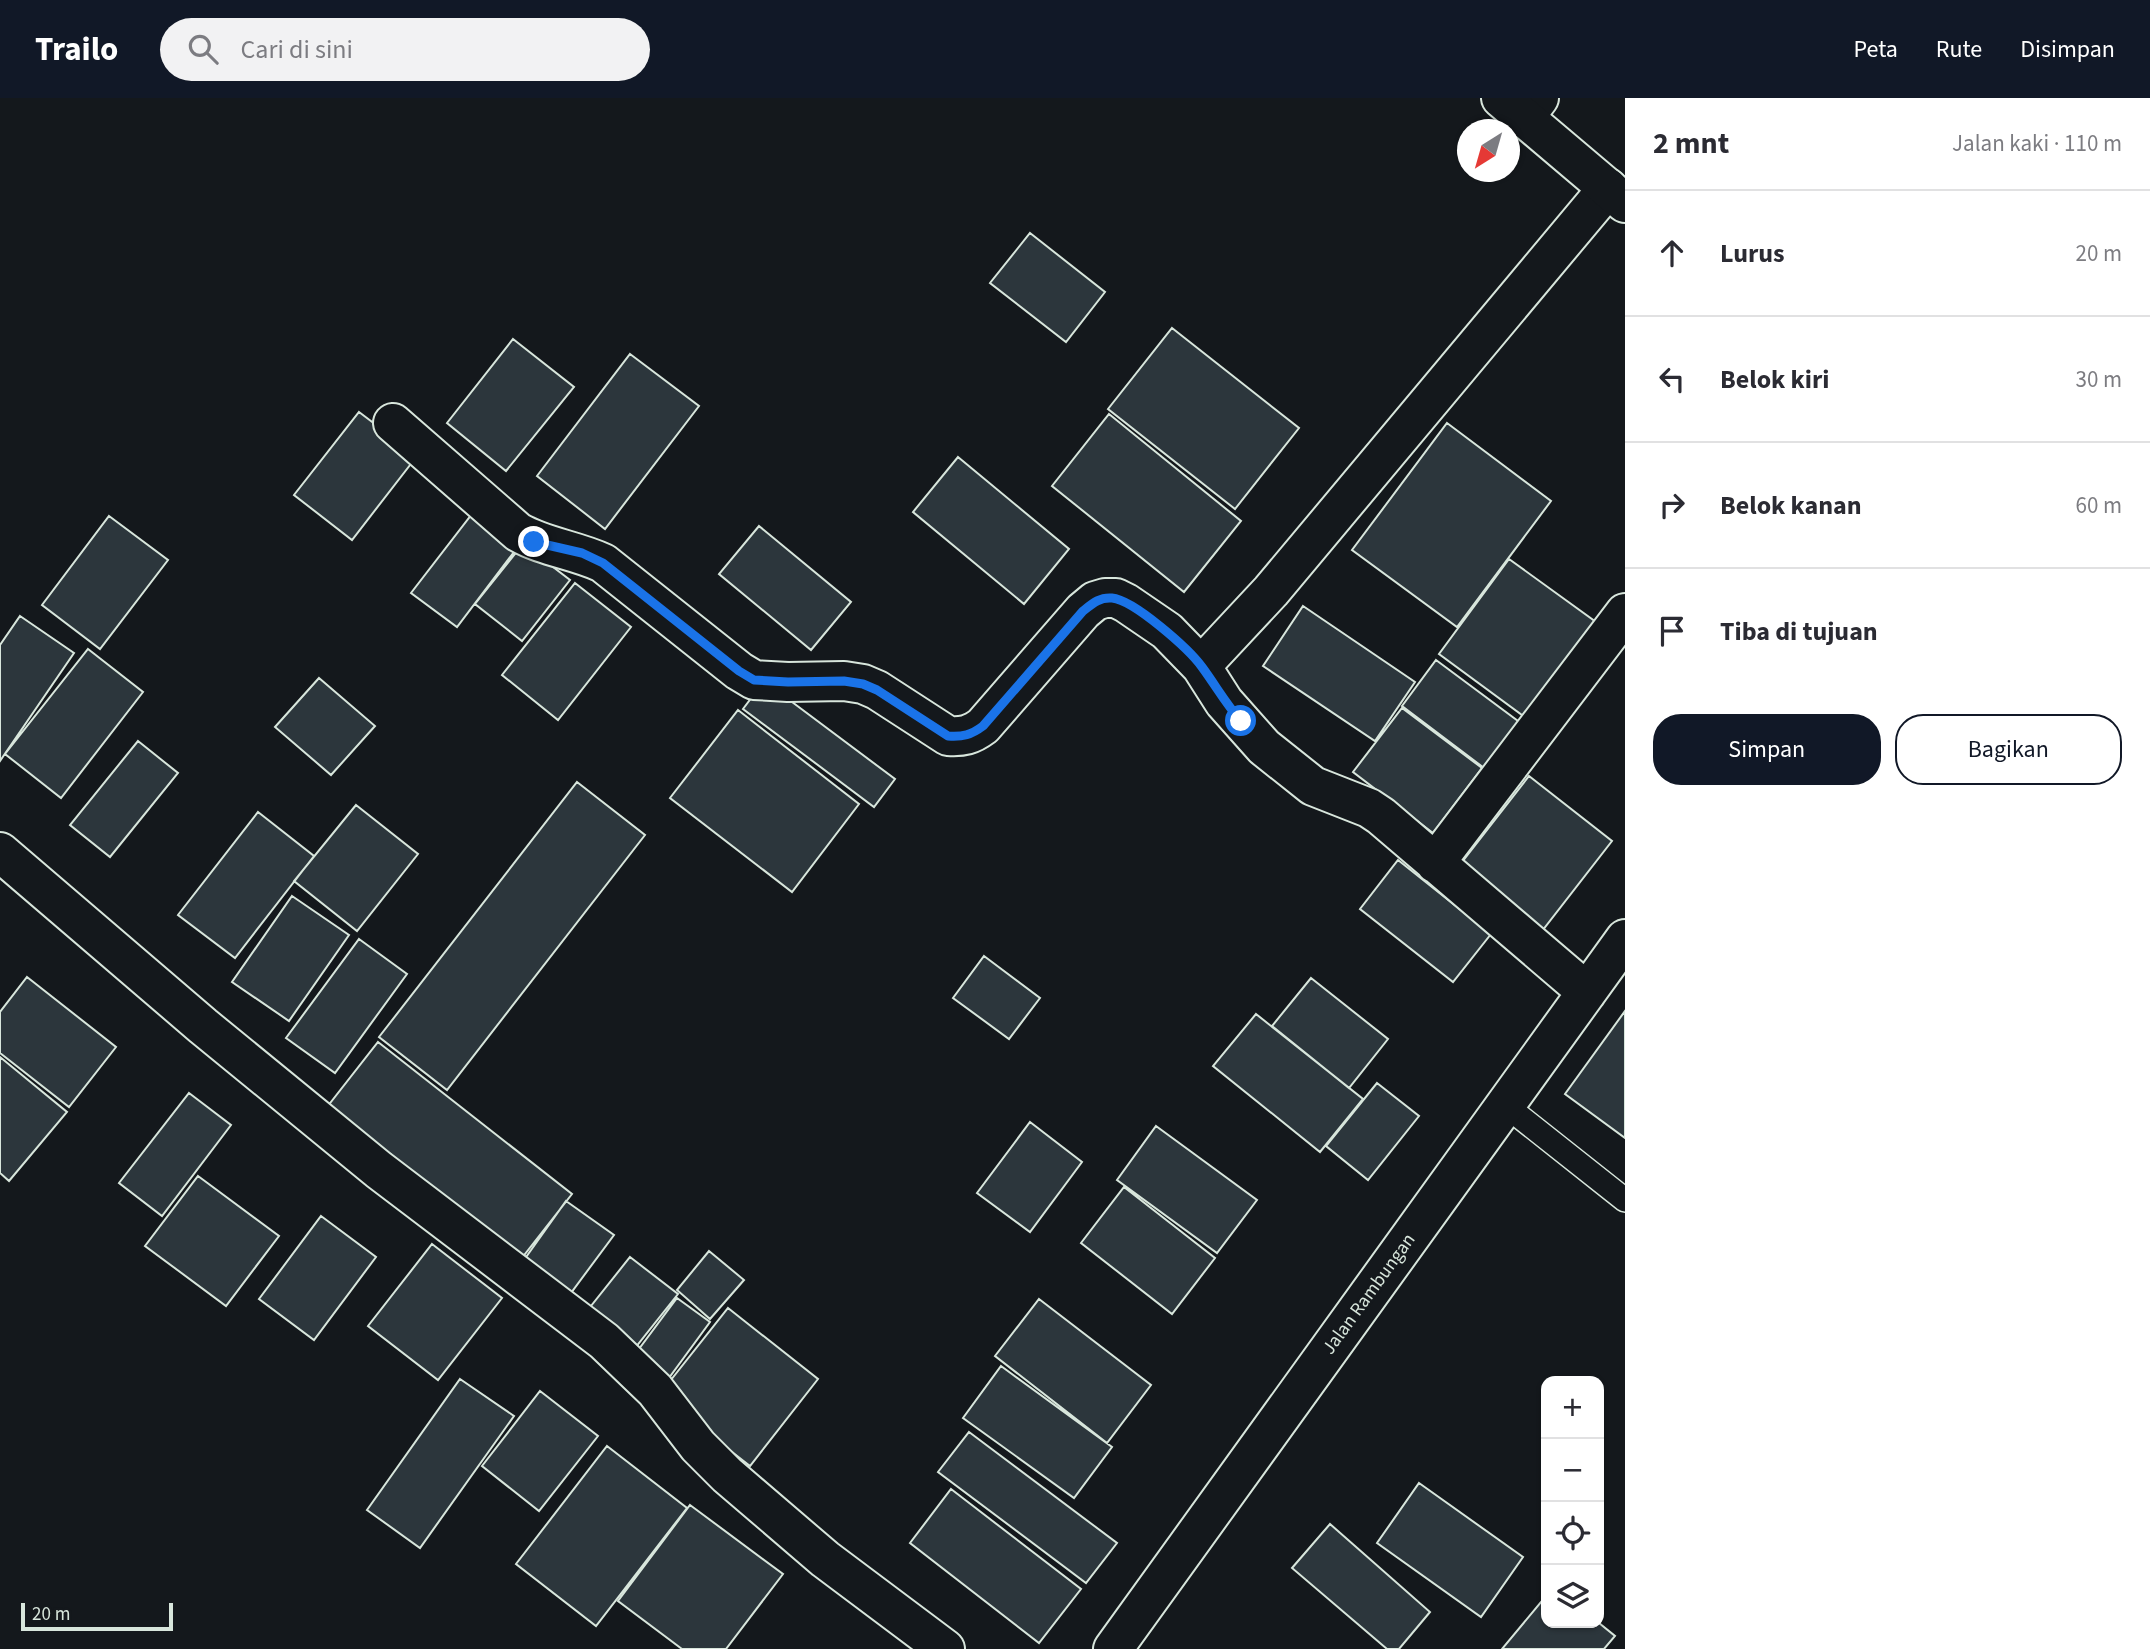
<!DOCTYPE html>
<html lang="id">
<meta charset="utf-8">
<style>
body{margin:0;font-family:"Source Sans 3",sans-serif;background:#f2f2f3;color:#2b2b33}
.controls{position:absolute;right:21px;bottom:21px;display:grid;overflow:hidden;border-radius:14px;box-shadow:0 2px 5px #0004}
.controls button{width:63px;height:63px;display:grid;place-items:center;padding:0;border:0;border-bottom:2px solid #e1e1e2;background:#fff;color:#2b2b33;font:35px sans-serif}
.compass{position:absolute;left:1457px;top:21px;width:63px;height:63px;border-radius:50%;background:#fff;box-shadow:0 2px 5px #0004;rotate:217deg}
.scale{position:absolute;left:21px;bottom:18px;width:152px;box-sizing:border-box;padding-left:7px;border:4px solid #d8e6dc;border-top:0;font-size:19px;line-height:24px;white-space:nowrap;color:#d8e6dc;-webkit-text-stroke:5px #14181c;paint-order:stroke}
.stop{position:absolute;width:21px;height:21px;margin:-16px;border:5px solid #1a73e8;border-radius:50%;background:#fff}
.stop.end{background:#1a73e8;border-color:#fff;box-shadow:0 2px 7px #0008}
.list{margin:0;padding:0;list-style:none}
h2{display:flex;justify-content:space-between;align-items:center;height:91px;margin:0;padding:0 28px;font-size:30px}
h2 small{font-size:23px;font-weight:400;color:#7c7c81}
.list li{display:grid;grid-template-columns:46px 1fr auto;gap:21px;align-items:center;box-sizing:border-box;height:126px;padding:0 28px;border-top:2px solid #e1e1e2}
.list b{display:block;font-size:26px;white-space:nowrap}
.list em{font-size:23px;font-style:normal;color:#7c7c81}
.actions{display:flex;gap:14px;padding:21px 28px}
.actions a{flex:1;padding:16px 0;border:2px solid #111827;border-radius:28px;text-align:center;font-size:24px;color:#111827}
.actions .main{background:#111827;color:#fff}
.icon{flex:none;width:38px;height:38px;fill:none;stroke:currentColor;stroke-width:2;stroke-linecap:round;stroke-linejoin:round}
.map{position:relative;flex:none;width:1625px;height:1551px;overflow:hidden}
header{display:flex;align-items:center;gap:42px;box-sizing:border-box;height:98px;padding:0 35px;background:#111827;color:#fff}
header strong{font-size:33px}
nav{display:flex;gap:38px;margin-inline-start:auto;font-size:24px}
.search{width:490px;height:63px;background:#f2f2f3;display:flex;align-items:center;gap:18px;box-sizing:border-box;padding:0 24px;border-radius:38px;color:#7c7c81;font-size:26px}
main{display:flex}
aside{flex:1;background:#fff}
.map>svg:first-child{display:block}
</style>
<header>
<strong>Trailo</strong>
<div class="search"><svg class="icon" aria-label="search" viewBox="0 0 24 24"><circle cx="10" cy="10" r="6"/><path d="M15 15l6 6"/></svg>Cari di sini</div>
<nav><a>Peta</a><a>Rute</a><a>Disimpan</a></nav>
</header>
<main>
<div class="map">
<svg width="1625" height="1551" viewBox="0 0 1625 1551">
<rect width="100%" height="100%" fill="#14181c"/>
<path fill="#2c363c" stroke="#d8e6dc" stroke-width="2" d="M1030,135L1105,194L1066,244L990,185Z
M1172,230L1299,330L1235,411L1108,311Z
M513,241L574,289L506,373L447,325Z
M630,256L699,308L605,431L537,378Z
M359,314L417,358L352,442L294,397Z
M1109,316L1241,423L1184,494L1052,388Z
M1447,325L1551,403L1457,529L1352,452Z
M958,359L1069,451L1024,506L913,414Z
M472,416L517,450L457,529L411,495Z
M109,418L168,462L100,551L42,507Z
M759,428L851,504L811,552L719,476Z
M523,446L570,482L522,543L475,506Z
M1509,461L1596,524L1526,620L1439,556Z
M575,485L631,529L558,622L502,577Z
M1303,508L1415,584L1375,643L1263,568Z
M20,518L74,555L0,663V547Z
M88,551L143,594L61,700L5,656Z
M1436,562L1522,626L1488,673L1402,608Z
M319,580L375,628L331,677L275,629Z
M764,583L895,681L874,709L743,611Z
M1402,610L1482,670L1433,735L1353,674Z
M738,612L859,706L792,794L670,700Z
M138,643L178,675L110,759L70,727Z
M1529,678L1612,743L1542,833L1459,768Z
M577,684L645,737L447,992L379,939Z
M356,707L418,756L357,833L294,783Z
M258,714L314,758L235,860L178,817Z
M1398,762L1491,836L1453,884L1360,811Z
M292,798L349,837L289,923L232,884Z
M359,841L407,876L335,975L286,940Z
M984,858L1040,900L1009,941L953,900Z
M27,879L116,949L69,1009L0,955V914Z
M1311,880L1388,941L1349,990L1272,928Z
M1625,913V1040L1565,996Z
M1256,916L1363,1001L1320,1054L1213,968Z
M378,944L572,1096L514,1170L320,1018Z
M0,959L67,1014L9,1083L0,1075Z
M1377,985L1419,1018L1368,1082L1326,1048Z
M189,995L231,1027L162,1118L119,1085Z
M1030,1024L1082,1064L1030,1134L977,1095Z
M1156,1028L1257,1102L1217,1155L1117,1082Z
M198,1078L279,1138L226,1208L145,1148Z
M1124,1089L1215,1160L1172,1216L1081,1145Z
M566,1103L614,1137L565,1203L519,1169Z
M321,1118L376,1159L314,1242L259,1201Z
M432,1146L502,1200L438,1282L368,1228Z
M709,1153L744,1182L710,1221L677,1192Z
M630,1159L678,1196L631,1255L583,1218Z
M677,1200L710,1224L663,1288L630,1263Z
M1039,1201L1151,1287L1107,1345L995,1258Z
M728,1210L818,1281L750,1368L659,1297Z
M1001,1268L1112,1349L1074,1400L963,1320Z
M460,1281L514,1318L420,1450L367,1412Z
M540,1293L598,1338L539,1413L482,1368Z
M969,1334L1117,1445L1086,1485L938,1374Z
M607,1348L687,1410L596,1528L516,1466Z
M1419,1385L1523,1459L1481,1519L1377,1445Z
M951,1391L1081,1491L1039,1545L910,1445Z
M690,1407L783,1476L726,1551H682L618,1503Z
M1330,1426L1430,1514L1399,1551H1387L1292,1470Z
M1546,1498V1525H1599L1615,1538L1604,1551H1502Z"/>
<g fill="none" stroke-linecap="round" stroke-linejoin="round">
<defs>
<path id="lane" d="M1505,1007L1625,1102"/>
<path id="street" d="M1524,20L1539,0
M393,325L518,434C544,449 575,452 603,465L739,573L754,582L788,584L844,583L863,586L877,592L948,638C963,639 971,637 983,628L1083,513L1095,503L1105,500H1116L1126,505L1167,533L1201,568L1224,604L1264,649L1313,688L1369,710L1381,718L1587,894
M1201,568L1271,493L1608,90
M0,754L203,928L379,1072L604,1243L655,1292L698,1348L727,1377L825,1461L945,1551
M1435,765L1625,515
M1113,1551L1625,841"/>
<path id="highway" d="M1501,0L1625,105"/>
</defs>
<use href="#lane" stroke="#d8e6dc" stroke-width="26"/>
<use href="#street" stroke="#d8e6dc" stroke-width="42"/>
<use href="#highway" stroke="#d8e6dc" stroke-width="42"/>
<use href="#lane" stroke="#14181c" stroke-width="23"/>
<use href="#street" stroke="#14181c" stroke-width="38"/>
<use href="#highway" stroke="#14181c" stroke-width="38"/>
</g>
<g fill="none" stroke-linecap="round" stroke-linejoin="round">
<path stroke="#1a73e8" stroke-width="9" d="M534,444L582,455L603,465L739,573L754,582L788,584L844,583L863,586L877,592L948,638C963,639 971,637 983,628L1083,513C1093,505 1100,499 1112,500C1134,502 1189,551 1202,569C1216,588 1226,606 1241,623"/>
</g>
<g text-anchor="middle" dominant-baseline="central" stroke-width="5" stroke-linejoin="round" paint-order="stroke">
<g font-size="19" fill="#d8e6dc" stroke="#14181c">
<text transform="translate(1369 1196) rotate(-54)">Jalan Rambungan</text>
</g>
</g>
</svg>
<div class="controls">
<button>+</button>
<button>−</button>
<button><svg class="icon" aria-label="locate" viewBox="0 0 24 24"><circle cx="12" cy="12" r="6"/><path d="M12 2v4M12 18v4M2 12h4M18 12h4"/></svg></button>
<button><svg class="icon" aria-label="layers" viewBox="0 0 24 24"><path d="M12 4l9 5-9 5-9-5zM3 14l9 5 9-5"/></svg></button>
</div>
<svg class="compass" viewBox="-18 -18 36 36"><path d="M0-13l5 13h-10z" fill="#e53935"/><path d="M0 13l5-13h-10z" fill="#7c7c81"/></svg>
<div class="scale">20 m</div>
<div class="stop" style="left:1241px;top:623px"></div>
<div class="stop end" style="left:534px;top:444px"></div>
</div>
<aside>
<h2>2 mnt<small>Jalan kaki · 110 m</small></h2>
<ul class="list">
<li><svg class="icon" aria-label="ahead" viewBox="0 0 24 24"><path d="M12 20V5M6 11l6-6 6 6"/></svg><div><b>Lurus</b></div><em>20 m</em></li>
<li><svg class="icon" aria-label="left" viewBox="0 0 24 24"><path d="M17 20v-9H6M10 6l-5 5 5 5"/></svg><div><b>Belok kiri</b></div><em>30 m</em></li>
<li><svg class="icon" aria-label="right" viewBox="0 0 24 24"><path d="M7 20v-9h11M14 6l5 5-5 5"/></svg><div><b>Belok kanan</b></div><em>60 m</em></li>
<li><svg class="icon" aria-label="arrive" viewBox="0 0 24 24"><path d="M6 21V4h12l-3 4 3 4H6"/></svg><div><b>Tiba di tujuan</b></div></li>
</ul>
<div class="actions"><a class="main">Simpan</a><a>Bagikan</a></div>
</aside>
</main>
